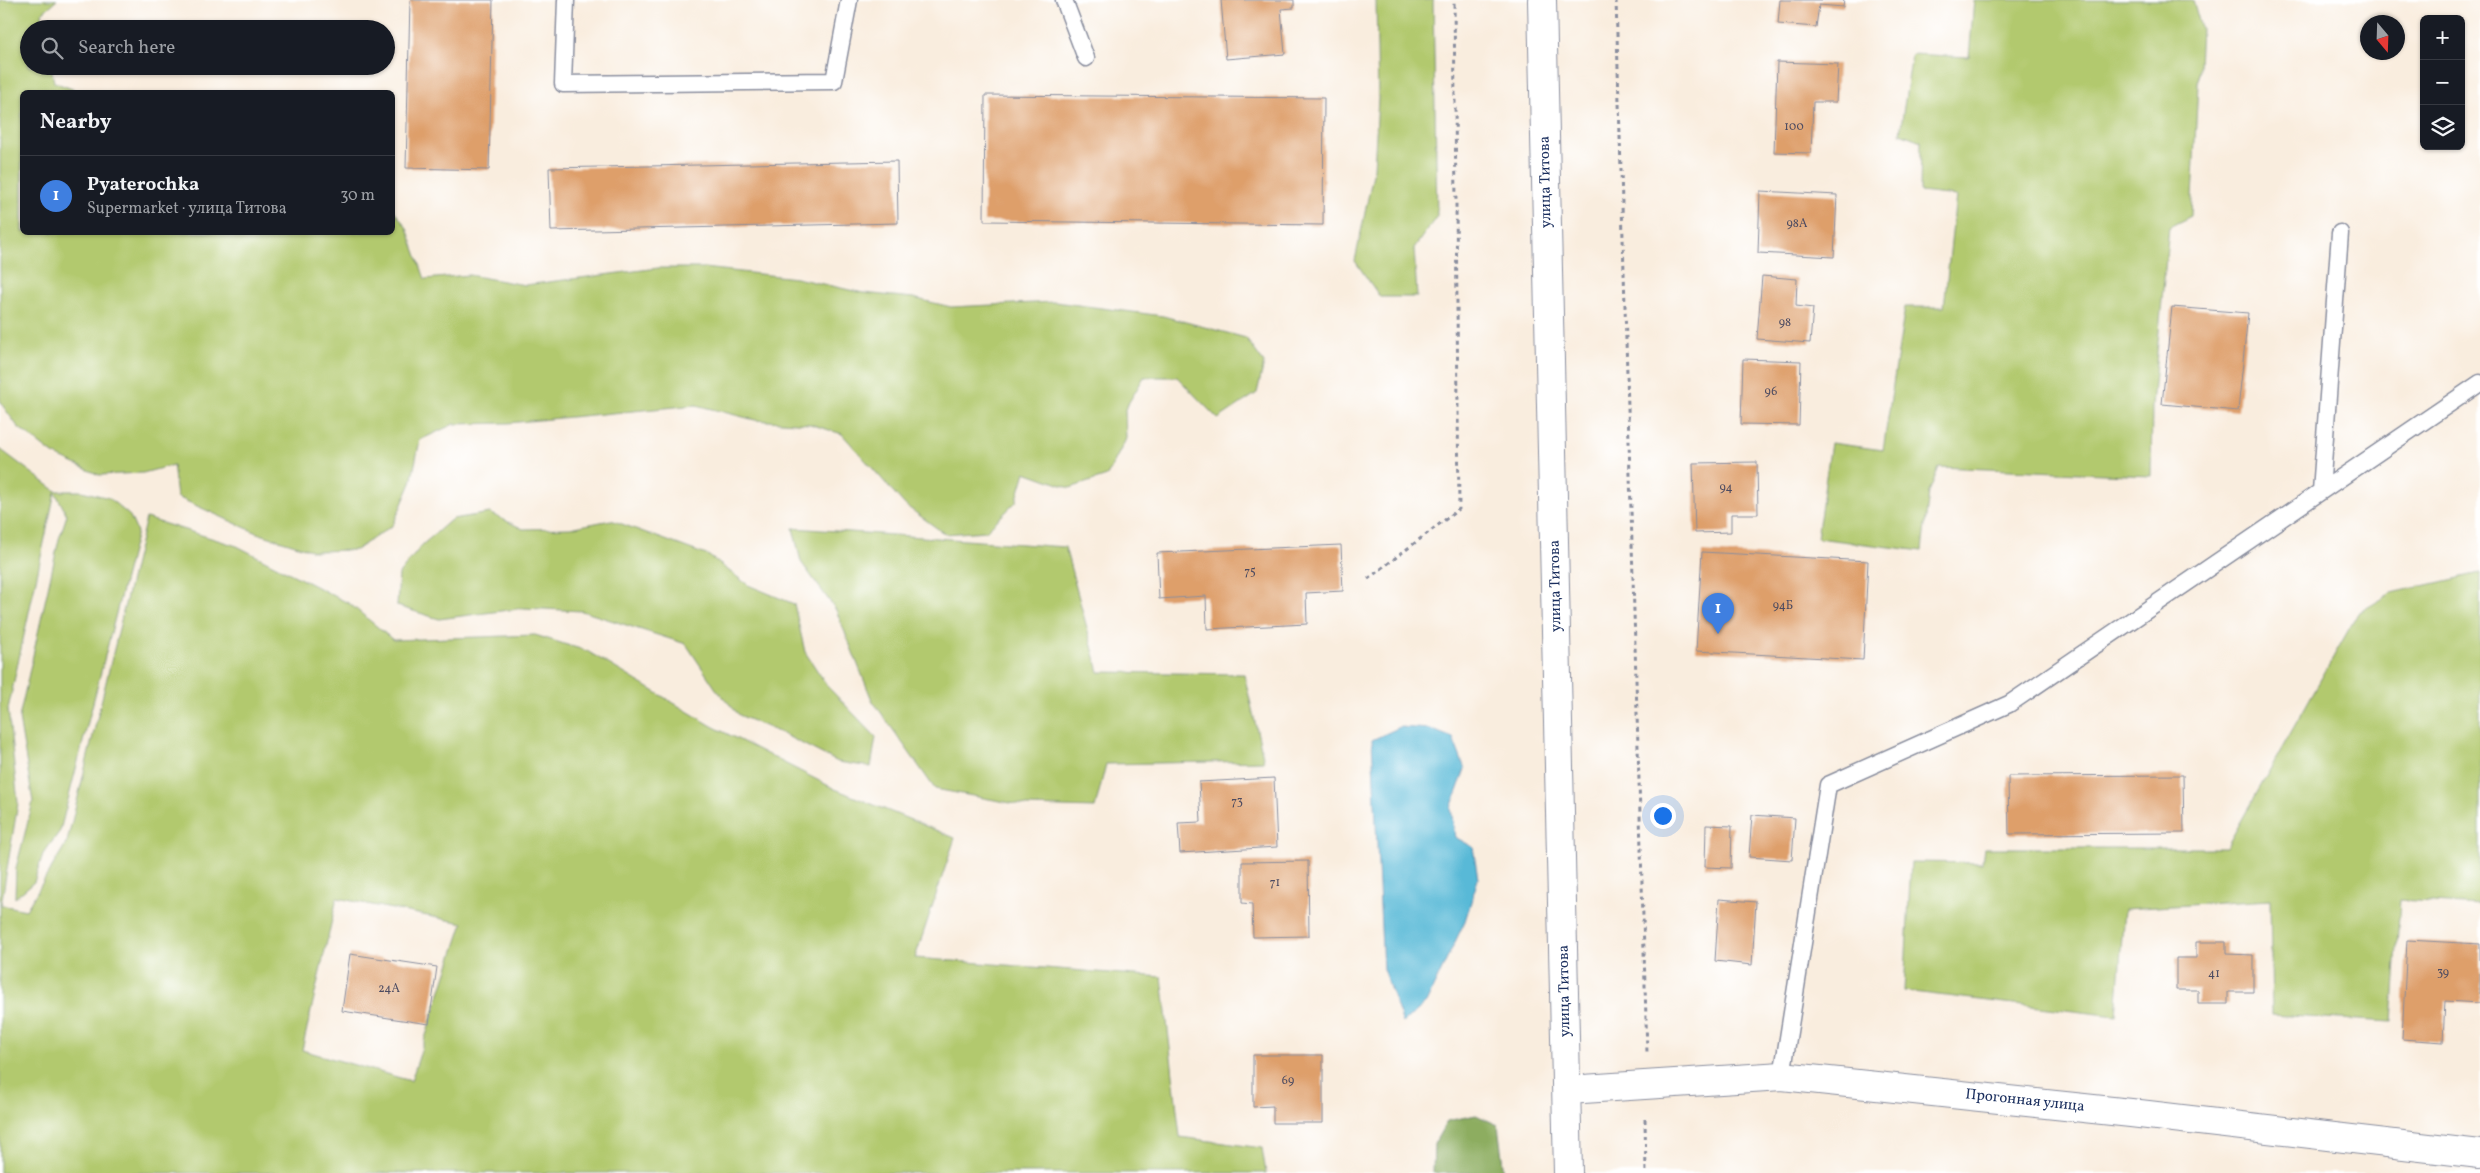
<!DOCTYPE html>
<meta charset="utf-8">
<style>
body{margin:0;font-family:Vollkorn,serif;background:#242831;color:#f1f3f6}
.controls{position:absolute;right:15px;top:15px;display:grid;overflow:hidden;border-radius:8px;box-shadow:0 1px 4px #0004}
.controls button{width:45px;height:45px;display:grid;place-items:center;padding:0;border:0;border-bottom:1px solid #363941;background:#171b24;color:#f1f3f6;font:25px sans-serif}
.compass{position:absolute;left:2360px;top:15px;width:45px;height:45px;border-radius:50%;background:#171b24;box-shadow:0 1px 4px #0004;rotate:161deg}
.you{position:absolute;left:1662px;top:815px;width:18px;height:18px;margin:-12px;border:4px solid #fff;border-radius:50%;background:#1a73e8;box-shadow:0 0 0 8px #1a73e833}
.badge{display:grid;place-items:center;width:32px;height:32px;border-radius:50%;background:#d1495b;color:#fff;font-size:16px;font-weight:700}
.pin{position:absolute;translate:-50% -41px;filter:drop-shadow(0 1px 2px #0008)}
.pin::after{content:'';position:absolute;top:26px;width:18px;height:15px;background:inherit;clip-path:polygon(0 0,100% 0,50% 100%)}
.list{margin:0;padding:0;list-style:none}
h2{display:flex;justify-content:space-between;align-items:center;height:65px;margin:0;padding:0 20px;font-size:21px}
h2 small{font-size:16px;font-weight:400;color:#9ea1a6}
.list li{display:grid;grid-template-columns:32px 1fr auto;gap:15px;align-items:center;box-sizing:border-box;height:80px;padding:0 20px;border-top:1px solid #363941}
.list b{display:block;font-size:19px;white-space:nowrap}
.list p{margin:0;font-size:16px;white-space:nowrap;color:#9ea1a6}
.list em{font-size:16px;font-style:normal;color:#9ea1a6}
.icon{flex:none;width:28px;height:28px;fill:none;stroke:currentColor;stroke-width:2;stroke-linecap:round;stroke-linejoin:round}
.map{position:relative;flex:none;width:2480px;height:1173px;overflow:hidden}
.search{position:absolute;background:#171b24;box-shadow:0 1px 4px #0004;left:20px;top:20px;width:375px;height:55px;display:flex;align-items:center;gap:12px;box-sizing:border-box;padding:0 18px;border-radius:28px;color:#9ea1a6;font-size:19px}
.panel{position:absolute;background:#171b24;box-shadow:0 1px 4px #0004;left:20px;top:90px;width:375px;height:145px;border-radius:8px}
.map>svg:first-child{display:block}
</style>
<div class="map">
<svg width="2480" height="1173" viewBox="0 0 2480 1173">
<rect width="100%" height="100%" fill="#fff"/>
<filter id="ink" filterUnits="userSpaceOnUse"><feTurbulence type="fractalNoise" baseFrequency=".02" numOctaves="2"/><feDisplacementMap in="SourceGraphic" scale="10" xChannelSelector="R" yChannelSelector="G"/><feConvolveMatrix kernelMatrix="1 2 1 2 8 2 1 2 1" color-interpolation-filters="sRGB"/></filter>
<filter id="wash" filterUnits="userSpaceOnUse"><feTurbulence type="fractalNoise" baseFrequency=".0096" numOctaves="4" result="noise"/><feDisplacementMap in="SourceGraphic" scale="20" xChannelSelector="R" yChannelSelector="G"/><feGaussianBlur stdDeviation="1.12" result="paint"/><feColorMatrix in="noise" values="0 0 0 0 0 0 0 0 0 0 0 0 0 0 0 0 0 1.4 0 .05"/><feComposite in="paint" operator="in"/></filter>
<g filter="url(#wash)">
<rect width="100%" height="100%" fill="#f9edde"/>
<path fill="#b2c96e" stroke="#667c66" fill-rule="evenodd" d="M0,0H57L42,13L45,29H29V66H51L54,82L80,92H22V232H392L393,209L407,228L425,279L469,275L525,285L658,268H704L796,278L863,293L913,298L951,307L1055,302L1163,316L1246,338L1264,363L1257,393L1218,419L1177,377H1144L1125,409L1126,439L1107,476L1070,488L1025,472L1016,502L986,531L945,534L905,505L842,434L810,424L755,420L696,405L508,423L454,424L420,440L411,483L393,525L356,550L314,551L257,533L177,497L173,465L143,473L99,475L53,454L18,427L0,402Z
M1376,0H1433L1437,216L1414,248L1417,297H1380L1355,261L1374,169L1378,99Z
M1974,0H2193L2201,28L2191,216L2169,227L2152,405L2151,476L1939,467L1929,492L1922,551L1817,538L1831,443L1883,450L1905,307H1944L1956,196L1920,192L1921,141L1900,133L1912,54L1969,57Z
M0,449L56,491H82L109,498L130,516L137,532L60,831L43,854L34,882L15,898L16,868L33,802L19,718L59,539L67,515L55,492L8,709L18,803L1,905L26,910L67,842L146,518L237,546L350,604L393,640L535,635L587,651L712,726L835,789L955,838L915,958L1162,977L1180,1137L1262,1148L1266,1173H0ZM337,898L463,923L411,1081L302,1050Z
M490,513L523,529L570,528L611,520L709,556L748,585L794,604L805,652L828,687L876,737L871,767L838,762L781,733L739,715L716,689L686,644L582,611L524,608L439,619L397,606L399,574L422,545L452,519Z
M793,528L1065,547L1099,672L1244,674L1264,761L1106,764L1095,808L1027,806L935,789L872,700L836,610L801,562Z
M2480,573V905L2400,900L2392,1022L2272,1015L2270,900L2124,909L2116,1016L1904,991L1911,862L1982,863L1984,848H2226L2358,613L2392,593Z"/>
<path fill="#8dad61" stroke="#546e60" d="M1476,1115L1498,1125L1504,1173H1433L1434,1144L1447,1121Z"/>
<path fill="#59b9d7" stroke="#3a749a" d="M1400,727L1430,729L1453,738L1465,769L1451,808L1455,837L1473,847L1478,879L1465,921L1426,1003L1403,1023L1383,969L1372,740Z"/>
<g id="blocks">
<path fill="#de9f6b" d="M410,0H493L489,170L406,168Z
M1221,0H1294V8L1281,9L1285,54L1226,59Z
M1780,0H1844L1843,7L1819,5L1816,27L1778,24Z
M1777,62L1838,64L1836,102H1813L1811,153L1774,152Z
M985,95L1324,98L1323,225L984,221Z
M897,161L898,223L551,231L549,168Z
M1760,191L1837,195L1834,257L1758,253Z
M1762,276L1797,279L1796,306L1813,308L1810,343L1757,339Z
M2172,307L2248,313L2238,411L2162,404Z
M1743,359L1801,361L1799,425L1741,424Z
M1757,462L1758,514H1731V532L1695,533L1693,463Z
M1341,545L1343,591L1306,593L1307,624L1207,629L1206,596L1159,599L1157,553Z
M1702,552L1868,561L1863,660L1696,651Z
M2183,775L2184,833L2009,834L2008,776Z
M1274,778L1277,847L1180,853L1178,823L1201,822L1199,782Z
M1752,815L1795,818L1792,860L1749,857Z
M1706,825L1732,826L1731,868L1705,867Z
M1308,861L1309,936L1253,937L1252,904L1242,903V862Z
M1719,899L1756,902L1752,965L1715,961Z
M2407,940L2480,944V1003L2445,1001L2443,1042L2402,1039Z
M2196,942H2226V954L2253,955V992H2228V1004H2198V990H2176V958H2196Z
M350,954L437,967L429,1024L342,1011Z
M1253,1055H1323V1123H1273V1106L1253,1107Z"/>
</g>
</g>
<g filter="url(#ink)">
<use href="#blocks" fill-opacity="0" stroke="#8a8e9e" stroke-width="1"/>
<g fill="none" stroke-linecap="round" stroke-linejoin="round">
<defs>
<path id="lane" d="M566,0L563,84L834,81L849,0
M1064,0L1086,58
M2321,491L2340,233
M1782,1076L1828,785L2009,704L2480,383"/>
<path id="street" d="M1568,1090L1782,1076L2131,1113L2480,1154"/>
<path id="secondary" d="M1542,0L1568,1173"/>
</defs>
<use href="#lane" stroke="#8a8e9e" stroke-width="19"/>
<use href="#street" stroke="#8a8e9e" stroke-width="30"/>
<use href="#secondary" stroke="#8a8e9e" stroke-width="30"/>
<path stroke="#8a8e9e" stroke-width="3" stroke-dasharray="4 4" stroke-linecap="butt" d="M1616,0L1647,1053
M1368,579L1459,509L1454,0
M1645,1119L1646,1173"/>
<use href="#lane" stroke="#fff" stroke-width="16"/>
<use href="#street" stroke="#fff" stroke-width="28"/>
<use href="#secondary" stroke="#fff" stroke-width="28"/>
</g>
</g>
<g text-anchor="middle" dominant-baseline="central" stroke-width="4.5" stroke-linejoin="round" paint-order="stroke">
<g font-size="12" fill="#4c4b61">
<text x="1794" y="127">100</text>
<text x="1797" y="224">98А</text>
<text x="1785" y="323">98</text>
<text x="1771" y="392">96</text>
<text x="1726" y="488">94</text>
<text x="1250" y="572">75</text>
<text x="1783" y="606">94Б</text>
<text x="1237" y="802">73</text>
<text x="1275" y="883">71</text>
<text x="2443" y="973">39</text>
<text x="2214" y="974">41</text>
<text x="389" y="989">24А</text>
<text x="1288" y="1081">69</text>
</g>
<g font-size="15" fill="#1b2f5e" stroke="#fff">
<text transform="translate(1546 182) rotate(-91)">улица Титова</text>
<text transform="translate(1556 586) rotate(-91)">улица Титова</text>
<text transform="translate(1565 991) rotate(-91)">улица Титова</text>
<text transform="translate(2025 1101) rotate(6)">Прогонная улица</text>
</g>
</g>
</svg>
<div class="controls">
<button>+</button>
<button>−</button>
<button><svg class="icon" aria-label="layers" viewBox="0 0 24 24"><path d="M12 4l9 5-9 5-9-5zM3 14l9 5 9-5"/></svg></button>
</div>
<svg class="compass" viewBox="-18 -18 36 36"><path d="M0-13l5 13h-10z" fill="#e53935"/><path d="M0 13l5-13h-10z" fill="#9ea1a6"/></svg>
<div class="you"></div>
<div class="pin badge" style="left:1718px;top:634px;background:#3f7fe0">1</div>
<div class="search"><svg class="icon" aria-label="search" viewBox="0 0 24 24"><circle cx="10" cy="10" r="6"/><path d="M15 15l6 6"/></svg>Search here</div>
<section class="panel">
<h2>Nearby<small></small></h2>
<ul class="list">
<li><span class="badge" style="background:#3f7fe0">1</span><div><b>Pyaterochka</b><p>Supermarket · улица Титова</p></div><em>30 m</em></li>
</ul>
</section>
</div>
